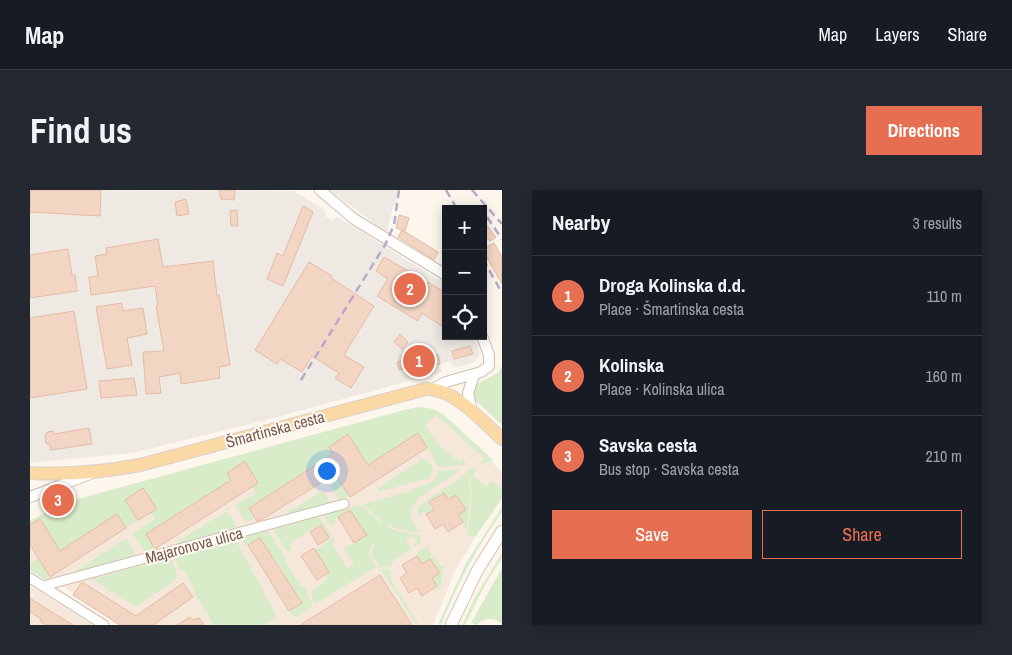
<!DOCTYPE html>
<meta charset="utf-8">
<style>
body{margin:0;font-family:"Archivo Narrow",sans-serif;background:#242831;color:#f1f3f6}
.controls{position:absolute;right:15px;top:15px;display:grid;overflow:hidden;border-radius:0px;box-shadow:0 2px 12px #0003}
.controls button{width:45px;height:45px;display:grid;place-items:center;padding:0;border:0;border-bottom:1px solid #363941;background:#171b24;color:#f1f3f6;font:25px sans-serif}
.you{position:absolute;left:296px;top:280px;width:18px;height:18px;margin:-12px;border:4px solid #fff;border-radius:50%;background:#1a73e8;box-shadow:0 0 0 8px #1a73e833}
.badge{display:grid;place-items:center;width:32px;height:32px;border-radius:50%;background:#e76f51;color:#fff;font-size:16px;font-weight:700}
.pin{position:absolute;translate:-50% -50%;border:2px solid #fff;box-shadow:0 1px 5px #0006}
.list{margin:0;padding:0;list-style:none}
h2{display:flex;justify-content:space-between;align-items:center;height:65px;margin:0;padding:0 20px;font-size:21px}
h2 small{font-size:16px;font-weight:400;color:#9ea1a6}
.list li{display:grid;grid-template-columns:32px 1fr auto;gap:15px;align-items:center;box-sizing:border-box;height:80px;padding:0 20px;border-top:1px solid #363941}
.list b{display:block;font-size:19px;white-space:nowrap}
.list p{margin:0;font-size:16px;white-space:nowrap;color:#9ea1a6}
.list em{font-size:16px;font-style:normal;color:#9ea1a6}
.actions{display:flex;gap:10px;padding:15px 20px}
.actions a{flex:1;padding:11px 0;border:1px solid #e76f51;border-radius:0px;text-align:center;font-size:18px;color:#e76f51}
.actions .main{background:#e76f51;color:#fff}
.icon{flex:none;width:28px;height:28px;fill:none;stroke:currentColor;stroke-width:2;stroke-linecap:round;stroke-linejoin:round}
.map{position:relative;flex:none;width:472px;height:435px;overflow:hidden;border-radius:0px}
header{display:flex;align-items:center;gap:30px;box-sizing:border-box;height:70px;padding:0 25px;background:#171b24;border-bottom:1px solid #363941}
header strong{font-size:24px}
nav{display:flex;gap:28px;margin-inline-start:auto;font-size:18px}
.intro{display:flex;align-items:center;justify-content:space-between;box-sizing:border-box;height:120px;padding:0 30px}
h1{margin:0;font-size:35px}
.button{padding:12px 22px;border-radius:0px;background:#e76f51;color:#fff;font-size:18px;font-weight:700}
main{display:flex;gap:30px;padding:0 30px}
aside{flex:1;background:#171b24;border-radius:0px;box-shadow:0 2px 12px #0003}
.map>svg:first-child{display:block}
</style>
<header>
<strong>Map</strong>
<nav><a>Map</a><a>Layers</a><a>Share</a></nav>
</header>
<div class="intro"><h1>Find us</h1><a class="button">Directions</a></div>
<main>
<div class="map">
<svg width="472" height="435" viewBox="0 0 472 435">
<rect width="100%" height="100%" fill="#fdf6ec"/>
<path fill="#f5e8da" d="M390,217L403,219L413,224L463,270V273L472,282V308L446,346L425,381L403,435H90L43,405L44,404L30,395L14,389L0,380V331L25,317L37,312L331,232Z
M0,396L14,404L62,435H0Z"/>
<path fill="#efe9e4" d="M0,0L264,1L293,19L296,23L295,26L302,31L305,28H309L416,94V146H444L450,165L444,172L428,177L422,175L420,171L410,174L412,182L232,231L102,263L0,273Z
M300,0H367L366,15L363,16L357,43Z"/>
<path fill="#d8ecc9" d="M472,175V235L442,207L446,195L469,182Z
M390,217L403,219L413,224L463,270L452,274L451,272L454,268L406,225L395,235L407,253L429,272L434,270L436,272L435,275L408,277L405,270L388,243L311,292L319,305L310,311L300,296C312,288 320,274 332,266L318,244L299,257L313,279L296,269L219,317L225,328L217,333L205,316L226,303L222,296L228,292L215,272L197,283L210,304L192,296L116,344L124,358L115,363L103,343L125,329L121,323L126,319L113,299L95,310L108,330L96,338L87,325L11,373L19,386L14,389L0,380C0,370 12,365 21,360L0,335V331L25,317L37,312L378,219Z
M391,269C402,270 406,280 399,288L348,302V298L389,272L388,271Z
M442,277L446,279L443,286L456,297L462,291L472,299V308L446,346H439L436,340L439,338C440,321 445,297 436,282Z
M428,279L429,281C416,292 375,308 382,329C383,334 387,338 390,343L364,338L358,333L356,336L363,340L391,346L390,353L384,357L383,355L387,353L382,346L376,350L382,359L364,370L361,377L349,376L341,364L345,354L343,353L338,363L346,377L285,414L282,409L281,401L297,390L295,385L299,382L285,360L301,349L291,334L259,353L262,358L259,361L256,360L243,339L288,326L304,349L303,355L317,378L324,374L314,359L336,345L320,320L305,329L306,331L302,336L299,334L294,326L295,324L331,315L350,333L351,331L333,314L382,301C392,291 403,299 408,281Z
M435,283C444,297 438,321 437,337L435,338L429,326V310L426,305L418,309L413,303L409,305L410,307L399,312L402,320L396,325L394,322L388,325L387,320C396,307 422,296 435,283Z
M291,302L294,303L300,312L299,315L254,327L255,324Z
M472,317V322C446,359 428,393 411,435H408L436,373Z
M195,322C200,323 205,331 206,336L203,341L148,354L150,350Z
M236,339L239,342L256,368L255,371L271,397L274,396L283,416L264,428L259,421L272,413L231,348L216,356L210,348Z
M200,347L205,349L246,424V427L235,435H184L163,402L165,400L153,379L149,380L144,365Z
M94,349H97L104,361L102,368L42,385L41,384Z
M397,356L410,376H414L410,399L408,400L403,390V388L409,383L400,369L392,373L386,364Z
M472,363V368L456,393L435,435H432L444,409Z
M138,368L143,371L147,387L145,390L107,416L102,415L59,387L63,385L67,388Z
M472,378V434C464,427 455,427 447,435L441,433Z
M353,379L360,380L361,390L389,435H387L351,380Z"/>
<path fill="#f3d5c3" stroke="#e6bba3" d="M0,0H71L70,26L0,22Z
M189,0H205L204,10L191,9Z
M156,9L159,24L147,26L145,12Z
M273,16L283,22L253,96L237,89L247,63L253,66Z
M207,20L208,36H201L200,21Z
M369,25L379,28L375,41L366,38Z
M453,31L466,47L460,51L453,43Z
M372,40L408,62L404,70L368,47Z
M128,49L133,77L183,71L187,106L189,105L200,175L189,177L190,188L151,194L150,183L129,187L131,203L116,204L113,162L134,161L126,116L128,115L125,96L61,105L59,87L68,86L65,66L77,64L76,58Z
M464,53L472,67V94L453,61V59Z
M38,59L42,85H45L47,101L0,108V65Z
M354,67L380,82L379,85L396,95L398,92L416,103V130L412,136L392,123L388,131L347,106L358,89L346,81Z
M279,72L302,86L301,88L344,116L314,165L334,177L321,198L305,188L309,183L282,166L272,182L250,169L247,174L225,160Z
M92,113L93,121L113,118L117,144L97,148L102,175L77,179L66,117Z
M44,121L57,199L0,208V128Z
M370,144L378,152L372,159L364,152Z
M440,156L443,164L424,169L422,161Z
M390,160L393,169L408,165L410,174L378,183L376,178L369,180L367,172L373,170L371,166Z
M104,188L107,205L71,208L69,191Z
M59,238L62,254L21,260L20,256L16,253L15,246L17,242L23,241L24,244Z
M388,243L397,258L320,307L305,284L231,330L227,331L219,318L303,264L299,257L318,244L338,275Z
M215,271L228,293L125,359L116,344L201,290L197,283Z
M113,298L127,319L108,330L95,310Z
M414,303L418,310L426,305L436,320L428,325L433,332L418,342L413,334L405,339L396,324L404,320L399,312Z
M320,320L337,345L324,353L308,327Z
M87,324L96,338L20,387L0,355V335L10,329L30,361Z
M291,335L299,348L288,355L280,342Z
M230,348L272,413L259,421L218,355Z
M284,358L299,382L287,390L271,366Z
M387,366L392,374L400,369L410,383L402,388L407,396L392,406L387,398L379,403L370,388L377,383L372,375Z
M350,385L382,435H270L315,407Z
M52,392L106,426L153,393L163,407L123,435H90L43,405Z
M0,408L17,419L43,435H15L10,431L11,429L0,422Z
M160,427L164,430L169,428L174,435H147Z"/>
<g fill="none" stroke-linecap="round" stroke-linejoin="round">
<defs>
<path id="minor" d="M0,388L74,435
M13,396L314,314"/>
<path id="tertiary" d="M290,0L324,29L416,85
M403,199L416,192L451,182L459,176V165L452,146
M442,222L438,203L444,185
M0,307L60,284"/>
<path id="secondary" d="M421,435L447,381L472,341"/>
<path id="primary" d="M0,283C38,285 73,282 110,275L396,199C424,198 452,231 472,249"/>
</defs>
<use href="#minor" stroke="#d1beb0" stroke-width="11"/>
<use href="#tertiary" stroke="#d1beb0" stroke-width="12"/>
<use href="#secondary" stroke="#d6c0b0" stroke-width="13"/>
<use href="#primary" stroke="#dad1cd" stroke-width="14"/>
<use href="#minor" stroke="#fff" stroke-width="9"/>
<use href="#tertiary" stroke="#fff" stroke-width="10"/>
<use href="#secondary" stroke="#fff" stroke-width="11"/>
<use href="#primary" stroke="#fbd9a5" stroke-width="12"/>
<path stroke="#b9a8c9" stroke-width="2.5" stroke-dasharray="8 5" stroke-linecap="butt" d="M416,0L427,19
M442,0L472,34
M457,27L472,49
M453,54L455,58
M453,69L472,103
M271,190L355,55L364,35L369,0"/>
</g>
<g text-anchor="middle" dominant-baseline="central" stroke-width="4" stroke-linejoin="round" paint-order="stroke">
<g font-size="16" fill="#7a5c4d" stroke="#fffaf3">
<text transform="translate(245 239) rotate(-15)">Šmartinska cesta</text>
<text transform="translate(164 355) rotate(-15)">Majaronova ulica</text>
</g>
</g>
</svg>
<div class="controls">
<button>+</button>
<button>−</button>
<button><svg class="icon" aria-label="locate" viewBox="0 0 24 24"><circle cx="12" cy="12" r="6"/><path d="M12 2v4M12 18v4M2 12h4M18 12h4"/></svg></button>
</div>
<div class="you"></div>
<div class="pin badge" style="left:389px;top:171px">1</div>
<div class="pin badge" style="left:380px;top:99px">2</div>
<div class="pin badge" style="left:28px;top:310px">3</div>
</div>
<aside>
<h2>Nearby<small>3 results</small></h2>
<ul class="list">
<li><span class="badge">1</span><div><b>Droga Kolinska d.d.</b><p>Place · Šmartinska cesta</p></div><em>110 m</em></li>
<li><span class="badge">2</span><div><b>Kolinska</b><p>Place · Kolinska ulica</p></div><em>160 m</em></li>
<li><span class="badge">3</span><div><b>Savska cesta</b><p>Bus stop · Savska cesta</p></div><em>210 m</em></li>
</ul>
<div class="actions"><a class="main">Save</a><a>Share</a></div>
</aside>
</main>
